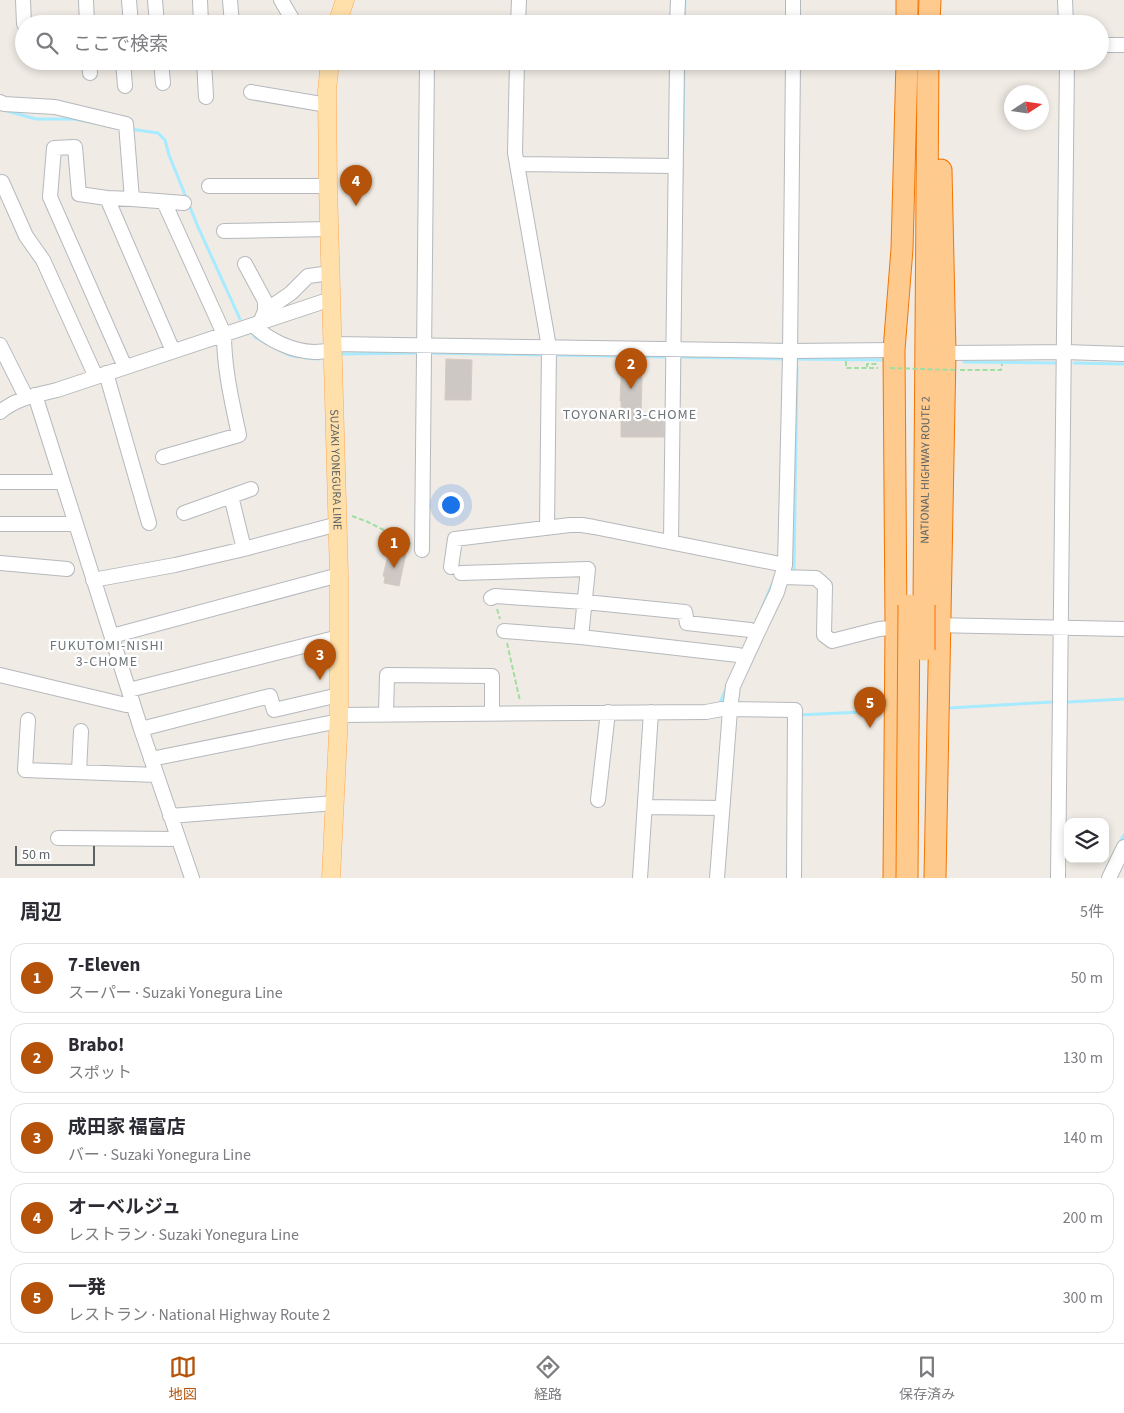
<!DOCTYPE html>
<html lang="ja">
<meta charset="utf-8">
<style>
body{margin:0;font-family:"Source Sans 3","Noto Sans JP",sans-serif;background:#f2f2f3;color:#2b2b33}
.controls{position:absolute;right:15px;bottom:15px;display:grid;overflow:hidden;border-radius:10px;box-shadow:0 2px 8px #0003}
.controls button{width:45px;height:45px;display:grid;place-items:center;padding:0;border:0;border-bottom:1px solid #e1e1e2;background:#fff;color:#2b2b33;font:25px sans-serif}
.compass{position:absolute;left:1004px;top:85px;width:45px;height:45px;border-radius:50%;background:#fff;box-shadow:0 2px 8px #0003;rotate:78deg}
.scale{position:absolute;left:15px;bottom:12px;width:80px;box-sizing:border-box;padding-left:5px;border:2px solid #5c6367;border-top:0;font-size:14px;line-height:18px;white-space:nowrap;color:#5c6367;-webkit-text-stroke:4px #fff;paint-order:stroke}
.you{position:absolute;left:450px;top:504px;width:18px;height:18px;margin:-12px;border:4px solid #fff;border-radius:50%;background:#1a73e8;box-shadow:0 0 0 8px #1a73e833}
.badge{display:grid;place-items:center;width:32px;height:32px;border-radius:50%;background:#b45309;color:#fff;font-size:16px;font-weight:700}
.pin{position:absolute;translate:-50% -41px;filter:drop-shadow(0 1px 2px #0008)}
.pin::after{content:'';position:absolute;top:26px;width:18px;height:15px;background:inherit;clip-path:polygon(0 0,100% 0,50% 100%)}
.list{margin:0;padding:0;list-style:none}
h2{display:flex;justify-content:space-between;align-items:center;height:65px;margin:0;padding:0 20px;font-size:21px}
h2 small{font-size:16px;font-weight:400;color:#7c7c81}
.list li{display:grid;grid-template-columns:32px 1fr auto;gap:15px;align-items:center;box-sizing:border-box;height:70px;margin:0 10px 10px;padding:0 10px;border:1px solid #e1e1e2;border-radius:15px}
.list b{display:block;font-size:19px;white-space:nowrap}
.list p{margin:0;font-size:16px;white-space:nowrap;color:#7c7c81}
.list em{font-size:16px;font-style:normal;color:#7c7c81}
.icon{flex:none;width:28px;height:28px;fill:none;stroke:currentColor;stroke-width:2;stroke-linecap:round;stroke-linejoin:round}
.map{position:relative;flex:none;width:1124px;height:878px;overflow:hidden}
.search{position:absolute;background:#fff;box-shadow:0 2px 8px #0003;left:15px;right:15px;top:15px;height:55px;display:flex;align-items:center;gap:12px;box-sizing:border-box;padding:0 18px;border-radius:28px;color:#7c7c81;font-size:19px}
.sheet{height:465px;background:#fff}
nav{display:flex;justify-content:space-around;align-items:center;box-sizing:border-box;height:70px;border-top:1px solid #e1e1e2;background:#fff;font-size:14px;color:#7c7c81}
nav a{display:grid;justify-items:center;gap:2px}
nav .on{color:#b45309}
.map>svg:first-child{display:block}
</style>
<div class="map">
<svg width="1124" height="878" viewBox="0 0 1124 878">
<rect width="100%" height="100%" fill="#f0ebe4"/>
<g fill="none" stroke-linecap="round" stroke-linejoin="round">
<path stroke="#a6ebff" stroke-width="3" d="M684,24L685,1
M7,111L36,119H74L90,122
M130,129L158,133L165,140L169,155L198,227L240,319
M682,185L684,61
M253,334L255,337L267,344
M279,350L289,355L299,357
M429,353L545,355
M341,354L420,353
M554,355L670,357
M676,357L787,359
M305,358L319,359
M794,359L887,360
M964,362L1055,363
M1074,363L1124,364
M793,572H794L797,367
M762,608L773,582
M1068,702L1124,699
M719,705L727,687
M949,708L1052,702
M799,715L883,711
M1119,844L1124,835"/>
</g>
<path fill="#cdc8c3" stroke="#d6cbc2" d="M446,359L472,360L471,400H445Z
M622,359H636V377H642L641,419H664V437H621V401H620Z
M389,550L406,554L399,586L384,583L385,577L383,576Z"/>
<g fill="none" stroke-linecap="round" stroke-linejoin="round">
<defs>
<path id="minor" d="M23,0L24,24
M86,0L87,24
M129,0L131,24
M155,0L157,24
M200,0L201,24
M230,0L232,24
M281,0L295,24
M1065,0L1066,24
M518,24L519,0
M677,24L678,0
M793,24V0
M1100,45H1124
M89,61L90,73
M123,61L125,86
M161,61L163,83
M204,61L206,97
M517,61L515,153L549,347L547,528
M251,92L327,105
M0,102L4,104L55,107L126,124L132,199L107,198L173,351
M517,164L676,166
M2,182L26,236L43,260L96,377
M209,186H328
M107,198L79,194L75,147L54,148L50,197L125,367
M132,199L184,203
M224,231L329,229
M245,264L265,301V311L262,318
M265,311L291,293L308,276L331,273
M253,325C269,340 291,351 314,352C320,352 327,351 334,350
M333,344L790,351L894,350
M0,345L26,397
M945,353L1065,352L1124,354
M106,373L149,523
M35,395L141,729L192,878
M0,412C17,398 36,395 57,390L331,299
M163,457L239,435C232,402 224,369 224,334L164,202
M0,482H62
M231,496L244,549
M184,513L251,489
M0,524H75
M671,542L677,61
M422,550L427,61
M0,563L67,569
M451,567L455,539L570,525H582L594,527L785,565
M461,573L588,569L581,637
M782,577L816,578L825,586L824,635L832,641L879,629L903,627
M93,580L175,565L244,549L338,524
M491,598L495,596L585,602L685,612L687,623L750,630L757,634
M932,625L1124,629
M504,631L581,637L738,655L746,657
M112,636L339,575
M0,675L126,705L133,704
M129,690L339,637
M386,714L387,675L492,676V713
M339,715L706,712L722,709L795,710L794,878
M28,720L25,770L156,775
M141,729L270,696L274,710L339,695
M151,759L339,721
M79,772L81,731
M598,800L608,712
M645,807L722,808
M170,816L335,803
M58,838L178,839
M640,878L651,712
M717,878L730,710L733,686L757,634L777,592L785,565L790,356L793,61
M1058,878L1067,61
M1109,878L1124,847"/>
<g id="major">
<path d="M337,24L345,0"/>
<path id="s1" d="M330,61L327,91L328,186L339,575V715L331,878"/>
</g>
<g id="highway">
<path d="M907,24V0"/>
<path d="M929,24L930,0"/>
<path id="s2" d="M924,605L928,61"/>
<path d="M894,878L896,627L894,350L902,249L907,61"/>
<path d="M935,878L945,353L941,170"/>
</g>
</defs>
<use href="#minor" stroke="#b5b9bd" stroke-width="16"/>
<use href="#major" stroke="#ffa84f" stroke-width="19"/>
<use href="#highway" stroke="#f57500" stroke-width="23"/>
<path stroke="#a0dea3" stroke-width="2" stroke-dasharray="5 2.5" stroke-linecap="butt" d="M846,361V368H878
M867,367V364H878
M960,370H1001L1002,364
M352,516L368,522L411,544
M497,609L500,619
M507,643L520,701"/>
<use href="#minor" stroke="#fff" stroke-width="14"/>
<use href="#major" stroke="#ffe0ab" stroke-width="18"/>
<use href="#highway" stroke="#ffca8d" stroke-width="21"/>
<defs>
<path id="highway-bridge" d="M924,650V605
M907,878L909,605"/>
</defs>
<use href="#highway-bridge" stroke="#f57500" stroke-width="23" stroke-linecap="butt"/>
<path stroke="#a0dea3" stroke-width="2" stroke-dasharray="5 2.5" stroke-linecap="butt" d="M890,368L955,370"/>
<use href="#highway-bridge" stroke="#ffca8d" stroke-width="21"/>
</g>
<g text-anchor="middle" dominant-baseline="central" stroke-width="4.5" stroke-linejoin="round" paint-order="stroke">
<g font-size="12" fill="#5c6367" stroke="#fff">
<text stroke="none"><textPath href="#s1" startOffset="409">SUZAKI YONEGURA LINE</textPath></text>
<text stroke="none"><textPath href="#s2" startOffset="135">NATIONAL HIGHWAY ROUTE 2</textPath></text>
</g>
<g font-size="14" letter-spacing="1" fill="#6d7579" stroke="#fff">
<text x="630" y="415">TOYONARI 3-CHOME</text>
<text x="107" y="646">FUKUTOMI-NISHI<tspan x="107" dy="16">3-CHOME</tspan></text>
</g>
</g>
</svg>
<div class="controls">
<button><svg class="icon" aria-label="layers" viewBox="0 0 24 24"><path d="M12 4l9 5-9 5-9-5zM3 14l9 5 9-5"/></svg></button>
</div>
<svg class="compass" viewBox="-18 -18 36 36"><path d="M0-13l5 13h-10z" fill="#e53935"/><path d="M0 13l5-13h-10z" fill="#7c7c81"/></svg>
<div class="scale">50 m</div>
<div class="you"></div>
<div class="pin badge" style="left:394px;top:568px">1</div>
<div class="pin badge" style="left:631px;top:389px">2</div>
<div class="pin badge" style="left:320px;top:680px">3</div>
<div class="pin badge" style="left:356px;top:206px">4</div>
<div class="pin badge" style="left:870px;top:728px">5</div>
<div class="search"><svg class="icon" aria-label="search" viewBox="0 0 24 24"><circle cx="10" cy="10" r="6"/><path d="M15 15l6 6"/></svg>ここで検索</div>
</div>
<section class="sheet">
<h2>周辺<small>5件</small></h2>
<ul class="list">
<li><span class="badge">1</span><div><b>7-Eleven</b><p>スーパー · Suzaki Yonegura Line</p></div><em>50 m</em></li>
<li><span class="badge">2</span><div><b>Brabo!</b><p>スポット</p></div><em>130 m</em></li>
<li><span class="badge">3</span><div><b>成田家 福富店</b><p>バー · Suzaki Yonegura Line</p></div><em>140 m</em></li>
<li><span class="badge">4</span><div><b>オーベルジュ</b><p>レストラン · Suzaki Yonegura Line</p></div><em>200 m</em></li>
<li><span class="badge">5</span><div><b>一発</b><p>レストラン · National Highway Route 2</p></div><em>300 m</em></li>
</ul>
</section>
<nav>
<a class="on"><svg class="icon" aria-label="map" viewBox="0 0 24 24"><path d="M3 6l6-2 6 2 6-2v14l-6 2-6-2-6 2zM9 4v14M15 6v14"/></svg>地図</a>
<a><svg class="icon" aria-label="directions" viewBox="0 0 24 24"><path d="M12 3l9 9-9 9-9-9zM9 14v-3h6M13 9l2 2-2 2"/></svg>経路</a>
<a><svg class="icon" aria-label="saved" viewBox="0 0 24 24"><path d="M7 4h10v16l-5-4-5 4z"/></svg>保存済み</a>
</nav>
